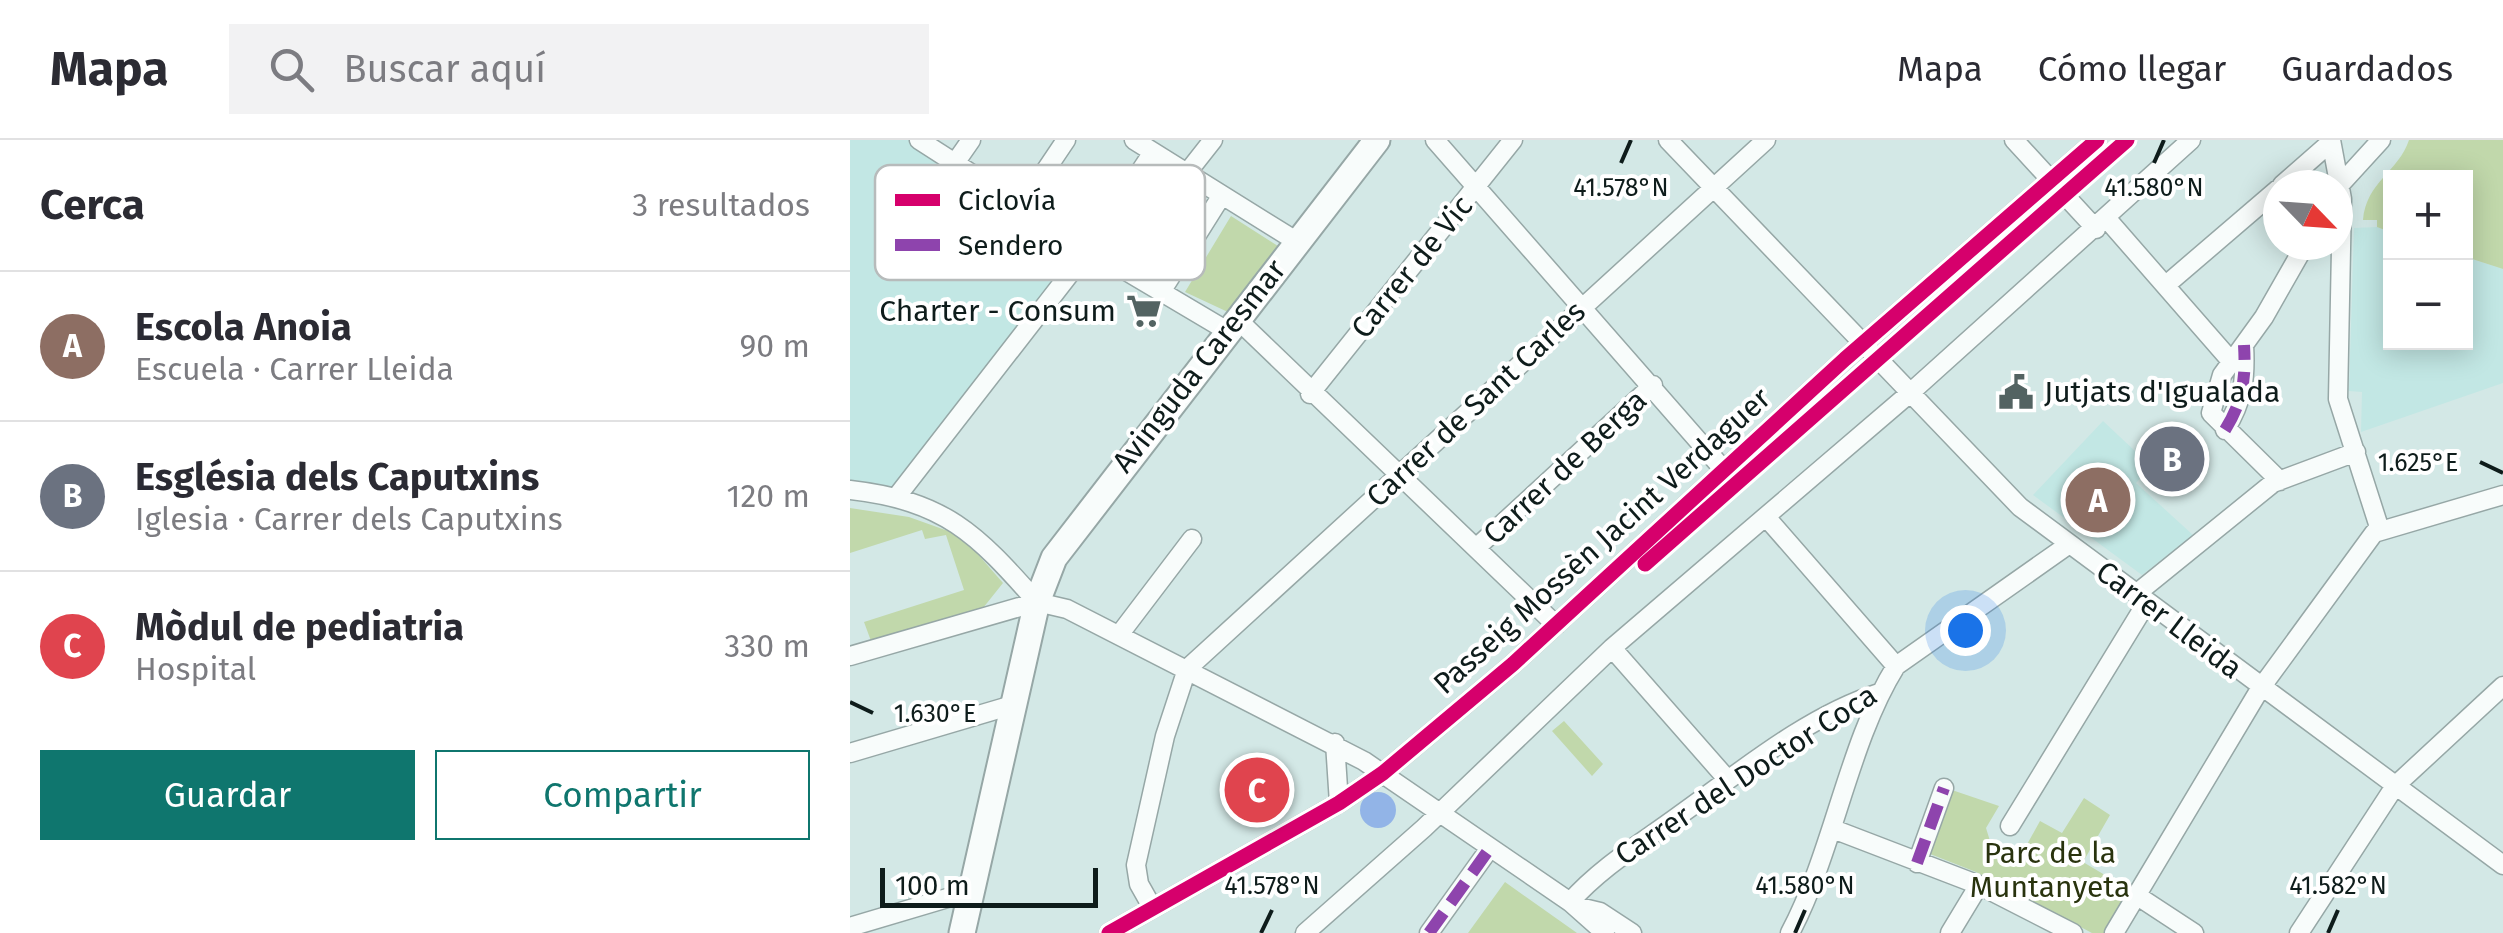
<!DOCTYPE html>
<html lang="es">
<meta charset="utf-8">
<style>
body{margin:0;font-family:"Fira Sans",sans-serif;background:#f2f2f3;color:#2b2b33}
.controls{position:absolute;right:30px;top:30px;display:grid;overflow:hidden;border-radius:0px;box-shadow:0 5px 25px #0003}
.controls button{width:90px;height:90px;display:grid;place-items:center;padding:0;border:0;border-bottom:2px solid #e1e1e2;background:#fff;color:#2b2b33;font:50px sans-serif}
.compass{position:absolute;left:1413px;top:30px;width:90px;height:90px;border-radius:50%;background:#fff;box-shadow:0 5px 25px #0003;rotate:115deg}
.scale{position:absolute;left:30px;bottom:25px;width:218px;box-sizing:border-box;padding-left:10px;border:5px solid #0e1c1b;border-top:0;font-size:28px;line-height:35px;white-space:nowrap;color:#0e1c1b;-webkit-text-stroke:8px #fff;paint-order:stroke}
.you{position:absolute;left:1115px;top:490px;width:35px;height:35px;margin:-25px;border:8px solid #fff;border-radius:50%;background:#1a73e8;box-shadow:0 0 0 15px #1a73e833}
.badge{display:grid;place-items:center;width:65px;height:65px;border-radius:50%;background:#0f766e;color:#fff;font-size:32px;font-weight:700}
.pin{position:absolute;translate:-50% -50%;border:5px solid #fff;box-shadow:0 2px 10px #0006}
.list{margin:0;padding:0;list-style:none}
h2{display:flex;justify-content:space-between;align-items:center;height:130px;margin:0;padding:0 40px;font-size:42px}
h2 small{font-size:32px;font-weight:400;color:#7c7c81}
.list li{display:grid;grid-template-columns:65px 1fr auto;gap:30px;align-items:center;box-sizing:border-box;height:150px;padding:0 40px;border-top:2px solid #e1e1e2}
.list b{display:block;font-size:38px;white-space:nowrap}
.list p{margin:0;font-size:32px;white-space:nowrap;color:#7c7c81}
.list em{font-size:32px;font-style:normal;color:#7c7c81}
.actions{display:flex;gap:20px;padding:30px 40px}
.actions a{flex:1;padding:22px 0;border:2px solid #0f766e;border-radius:0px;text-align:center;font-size:35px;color:#0f766e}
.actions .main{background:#0f766e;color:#fff}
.icon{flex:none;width:55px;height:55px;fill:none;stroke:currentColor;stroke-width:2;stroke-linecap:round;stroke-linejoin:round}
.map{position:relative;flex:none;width:1653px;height:793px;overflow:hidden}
header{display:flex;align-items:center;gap:60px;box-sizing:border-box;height:140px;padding:0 50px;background:#fff;border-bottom:2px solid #e1e1e2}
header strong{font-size:48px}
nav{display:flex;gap:55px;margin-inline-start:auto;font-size:35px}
.search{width:700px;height:90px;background:#f2f2f3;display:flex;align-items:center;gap:25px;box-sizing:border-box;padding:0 35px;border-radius:0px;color:#7c7c81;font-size:38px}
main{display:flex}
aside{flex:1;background:#fff}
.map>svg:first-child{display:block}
</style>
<header>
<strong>Mapa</strong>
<div class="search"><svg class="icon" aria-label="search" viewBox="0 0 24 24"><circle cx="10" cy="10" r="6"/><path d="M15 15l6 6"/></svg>Buscar aquí</div>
<nav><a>Mapa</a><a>Cómo llegar</a><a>Guardados</a></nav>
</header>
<main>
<aside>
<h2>Cerca<small>3 resultados</small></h2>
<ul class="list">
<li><span class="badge" style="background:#8d6e63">A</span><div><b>Escola Anoia</b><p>Escuela · Carrer Lleida</p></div><em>90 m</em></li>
<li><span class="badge" style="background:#6b7280">B</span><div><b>Església dels Caputxins</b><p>Iglesia · Carrer dels Caputxins</p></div><em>120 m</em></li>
<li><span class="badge" style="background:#e0444e">C</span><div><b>Mòdul de pediatria</b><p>Hospital</p></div><em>330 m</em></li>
</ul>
<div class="actions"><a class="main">Guardar</a><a>Compartir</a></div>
</aside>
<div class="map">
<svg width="1653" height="793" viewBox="0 0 1653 793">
<rect width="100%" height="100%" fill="#d3e8e6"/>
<path fill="#c2e7e4" d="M0,0H78L237,106L47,352L0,347Z
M1527,87L1540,92V202H1616V117L1653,129V243L1511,292L1512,252L1499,251L1504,88Z
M1253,281L1301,326L1286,343L1343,395L1292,435L1183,355Z"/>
<path fill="#c1d8ab" d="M1559,0H1653V129L1616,117V38H1540V92L1527,87V80H1513C1516,42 1549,31 1559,0Z
M381,76L428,106L380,173L335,152Z
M0,368L59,377L112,396L153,443L133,468L21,501L14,482L114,450L96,395L75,399L72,390L0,413Z
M714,581L753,624L742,636L702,591Z
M1099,649L1149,666L1136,688L1140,701L1156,710L1175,708L1190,681L1212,693L1234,658L1260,675L1233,722L1280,750L1254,793H1242L1126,732L1075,712Z
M655,742L727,793H618Z"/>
<path fill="#92b4e7" d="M510 670a18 18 0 1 1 36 0a18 18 0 1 1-36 0Z"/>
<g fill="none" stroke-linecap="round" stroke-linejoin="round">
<defs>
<path id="street" d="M69,0L239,109L379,192
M284,0L446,101
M585,0L873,329
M818,0L1170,367L1653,725
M1164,0L1246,89
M1481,0L1492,59L1488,259L1530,390
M105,23L121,0
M337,33L363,0
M1432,45L1481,2
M1488,47L1531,0
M171,67L216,0
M1257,79L1381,221
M1316,145L1428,49
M311,152L372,55
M388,180L706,485
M460,254L663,0
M1375,290C1393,261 1396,239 1394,205
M1430,341L1361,273L1372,235L1414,177L1455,105
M0,350C95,361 126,393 187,462
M48,355L239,109L303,12
M917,378L1046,526
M626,408L803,245
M1286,454L1423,343L1506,312
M269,495L342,399
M762,508L878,640
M0,516L187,462L217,469L514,621L720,762L755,793
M485,603L489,663
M0,613L166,564
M1160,686L1297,462
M983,689L1129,745L1223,793
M1067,723L1094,648
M1286,755L1344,793
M720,762C751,727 790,704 827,677C889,633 957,576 1029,553
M725,766L750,772L782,793
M302,767L289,744L286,725L315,596L337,529L916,0
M0,787L121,751
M259,793L489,663L533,633L663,524L995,219L1247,0
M455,793L574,688L762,508L1060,253L1341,0
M579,793L640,708
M940,793C984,710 998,603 1046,526L1218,405
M1100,793L1129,745
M1264,793L1410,549L1524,393L1653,355
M1449,793L1545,646L1653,546"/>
<path id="secondary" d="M112,793L187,462L204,418L527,0"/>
</defs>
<use href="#street" stroke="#96a7a6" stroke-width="21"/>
<use href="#secondary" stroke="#96a7a6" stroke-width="29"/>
<use href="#street" stroke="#f8fcfb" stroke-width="18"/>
<use href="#secondary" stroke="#f8fcfb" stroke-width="25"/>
<path stroke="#8e44ad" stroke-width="12" stroke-dasharray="25 12" stroke-linecap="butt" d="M1375,290C1393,261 1396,239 1394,205
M1067,723L1094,648
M579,793L640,708"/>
<defs>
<path id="cycleway" d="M795,424L1277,0
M259,793L489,663L533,633L663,524L995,219L1247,0"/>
</defs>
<use href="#cycleway" stroke="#fff" stroke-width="21"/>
<use href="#cycleway" stroke="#d6006c" stroke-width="15"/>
</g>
<path fill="none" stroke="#0e1c1b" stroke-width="4" d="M771,23L781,0M1304,23L1314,0M1630,322L1653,333M0,562L23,573M411,793L422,770M945,793L955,770M1478,793L1488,770"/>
<defs>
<symbol id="supermarket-bare" viewBox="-9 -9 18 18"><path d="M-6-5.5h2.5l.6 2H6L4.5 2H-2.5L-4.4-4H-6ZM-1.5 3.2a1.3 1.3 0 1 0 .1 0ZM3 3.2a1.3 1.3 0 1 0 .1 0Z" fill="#536362" stroke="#fff" stroke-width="2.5" paint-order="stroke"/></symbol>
<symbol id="civic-bare" viewBox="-9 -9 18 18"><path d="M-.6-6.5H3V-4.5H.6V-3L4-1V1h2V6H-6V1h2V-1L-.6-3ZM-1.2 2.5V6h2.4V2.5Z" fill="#536362" stroke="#fff" stroke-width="2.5" paint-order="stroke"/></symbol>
</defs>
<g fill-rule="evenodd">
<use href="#supermarket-bare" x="269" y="146" width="50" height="50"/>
<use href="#civic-bare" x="1141" y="227" width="50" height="50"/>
</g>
<g text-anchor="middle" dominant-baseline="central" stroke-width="8" stroke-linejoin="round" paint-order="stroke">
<g font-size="30" fill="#0e1c1b" stroke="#fff">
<text transform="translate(562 127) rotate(-51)">Carrer de Vic</text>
<text transform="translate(349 226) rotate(-52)">Avinguda Caresmar</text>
<text transform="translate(626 264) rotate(-43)">Carrer de Sant Carles</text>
<text transform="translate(715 327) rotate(-43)">Carrer de Berga</text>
<text transform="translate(752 401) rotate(-42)">Passeig Mossèn Jacint Verdaguer</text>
<text transform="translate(1319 480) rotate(37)">Carrer Lleida</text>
<text transform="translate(896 635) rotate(-33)">Carrer del Doctor Coca</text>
</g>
<g font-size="30" fill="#0e1c1b" stroke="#fff" text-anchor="end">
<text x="266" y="171">Charter - Consum</text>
<text x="1194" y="252" text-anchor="start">Jutjats d'Igualada</text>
</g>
<g font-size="30" fill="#29330e" stroke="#fff">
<text x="1200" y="713">Parc de la<tspan x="1200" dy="34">Muntanyeta</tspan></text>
</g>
</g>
<rect x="25" y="25" width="330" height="115" rx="15" fill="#fff" stroke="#b7bbbb" stroke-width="2.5"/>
<rect x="45" y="54" width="45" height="12" fill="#d6006c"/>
<rect x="45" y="99" width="45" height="12" fill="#8e44ad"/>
<g font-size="28" fill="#0e1c1b">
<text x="108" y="70">Ciclovía</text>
<text x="108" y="115">Sendero</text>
</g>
<g font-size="25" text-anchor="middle" fill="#0e1c1b" stroke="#fff" stroke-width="8" stroke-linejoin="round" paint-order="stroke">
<text x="771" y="56">41.578°N</text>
<text x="1304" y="56">41.580°N</text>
<text x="1568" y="331">1.625°E</text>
<text x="85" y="582">1.630°E</text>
<text x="422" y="754">41.578°N</text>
<text x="955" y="754">41.580°N</text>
<text x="1488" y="754">41.582°N</text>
</g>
</svg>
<div class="controls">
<button>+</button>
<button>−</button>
</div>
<svg class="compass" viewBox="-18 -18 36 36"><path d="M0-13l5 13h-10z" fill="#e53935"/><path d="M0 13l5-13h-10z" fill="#7c7c81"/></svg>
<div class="scale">100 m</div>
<div class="you"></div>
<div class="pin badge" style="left:1248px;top:360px;background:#8d6e63">A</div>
<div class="pin badge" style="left:1322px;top:319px;background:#6b7280">B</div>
<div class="pin badge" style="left:407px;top:650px;background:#e0444e">C</div>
</div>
</main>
